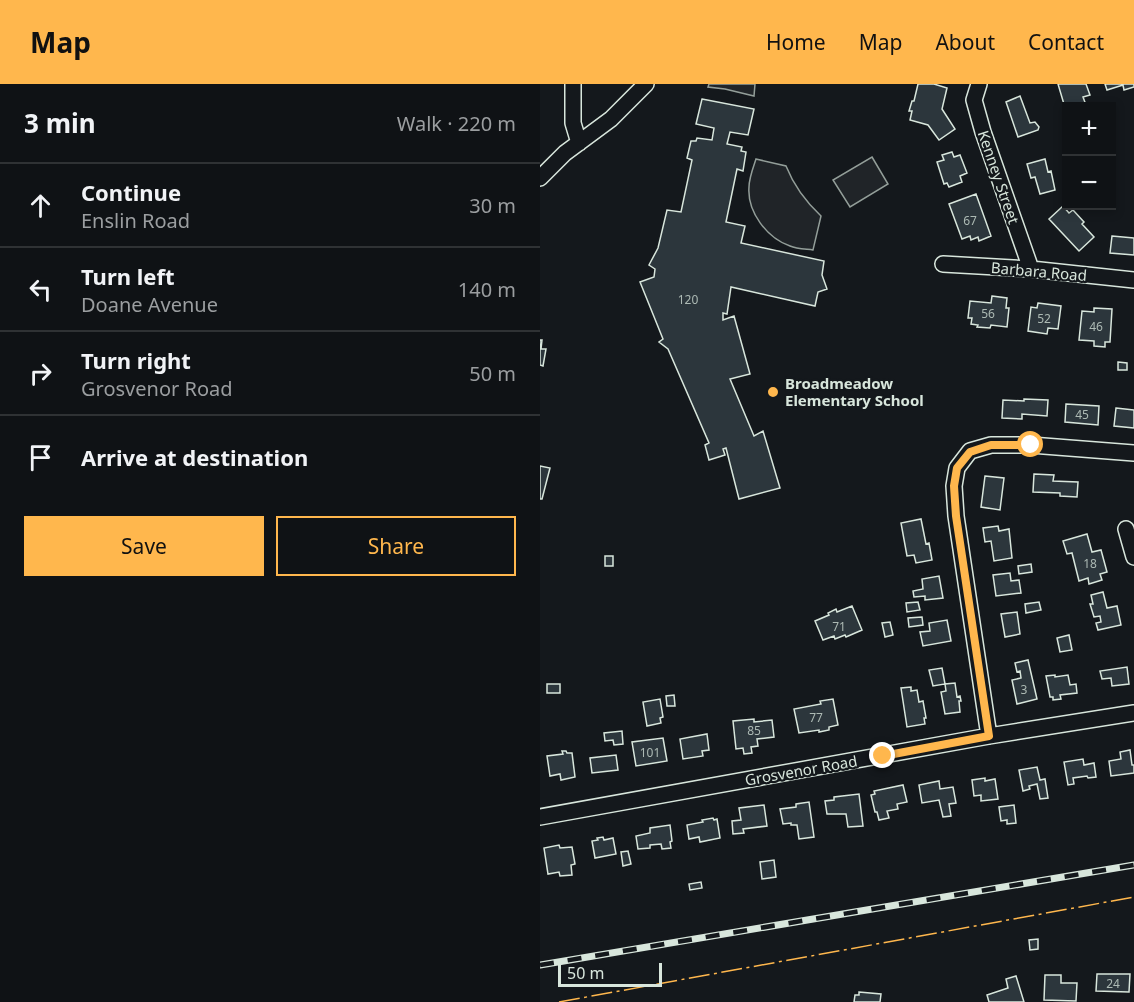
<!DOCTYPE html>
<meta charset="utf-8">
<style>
body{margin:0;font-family:"Noto Sans",sans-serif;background:#1d2022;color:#f1f3f6}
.controls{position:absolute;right:18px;top:18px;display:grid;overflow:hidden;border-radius:0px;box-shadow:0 3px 9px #0003}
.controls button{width:54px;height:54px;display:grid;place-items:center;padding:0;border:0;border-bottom:2px solid #2f3234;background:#0f1215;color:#f1f3f6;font:30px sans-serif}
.scale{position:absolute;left:18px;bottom:15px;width:104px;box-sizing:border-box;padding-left:6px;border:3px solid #d8e6dc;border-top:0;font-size:16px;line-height:21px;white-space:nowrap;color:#d8e6dc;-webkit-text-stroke:4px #14181c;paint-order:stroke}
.stop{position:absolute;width:18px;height:18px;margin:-14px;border:4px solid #ffb74d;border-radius:50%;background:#fff}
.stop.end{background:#ffb74d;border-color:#fff;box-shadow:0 2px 6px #0008}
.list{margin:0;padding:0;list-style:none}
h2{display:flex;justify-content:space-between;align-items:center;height:78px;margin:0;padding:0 24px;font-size:26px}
h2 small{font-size:20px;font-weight:400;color:#9b9ea0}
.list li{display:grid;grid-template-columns:39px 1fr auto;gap:18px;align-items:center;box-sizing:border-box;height:84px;padding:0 24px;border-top:2px solid #2f3234}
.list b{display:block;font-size:22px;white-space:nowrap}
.list p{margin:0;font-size:20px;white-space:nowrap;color:#9b9ea0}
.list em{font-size:20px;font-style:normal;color:#9b9ea0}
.actions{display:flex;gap:12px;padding:18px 24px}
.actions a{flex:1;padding:14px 0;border:2px solid #ffb74d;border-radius:0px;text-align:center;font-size:21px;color:#ffb74d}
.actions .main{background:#ffb74d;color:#111}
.icon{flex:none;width:33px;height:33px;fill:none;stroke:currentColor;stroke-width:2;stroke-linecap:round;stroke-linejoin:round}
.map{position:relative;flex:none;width:594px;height:918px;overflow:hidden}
header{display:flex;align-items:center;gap:36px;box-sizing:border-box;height:84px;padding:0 30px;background:#ffb74d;color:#111}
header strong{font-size:28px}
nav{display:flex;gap:33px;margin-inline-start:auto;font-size:21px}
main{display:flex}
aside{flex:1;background:#0f1215}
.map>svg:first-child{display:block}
</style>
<header>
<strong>Map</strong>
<nav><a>Home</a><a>Map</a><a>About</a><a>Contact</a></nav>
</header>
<main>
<aside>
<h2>3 min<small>Walk · 220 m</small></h2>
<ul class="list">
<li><svg class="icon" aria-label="ahead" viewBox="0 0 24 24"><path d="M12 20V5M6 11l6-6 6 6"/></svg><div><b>Continue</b><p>Enslin Road</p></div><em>30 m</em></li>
<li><svg class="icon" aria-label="left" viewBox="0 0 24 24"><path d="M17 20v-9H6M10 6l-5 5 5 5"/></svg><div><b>Turn left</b><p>Doane Avenue</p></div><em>140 m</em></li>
<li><svg class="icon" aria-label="right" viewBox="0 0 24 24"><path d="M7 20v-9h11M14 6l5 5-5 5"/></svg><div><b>Turn right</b><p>Grosvenor Road</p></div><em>50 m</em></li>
<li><svg class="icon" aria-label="arrive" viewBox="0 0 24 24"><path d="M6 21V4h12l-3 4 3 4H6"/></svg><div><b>Arrive at destination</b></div></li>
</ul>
<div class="actions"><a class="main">Save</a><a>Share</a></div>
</aside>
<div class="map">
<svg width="594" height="918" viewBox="0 0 594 918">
<rect width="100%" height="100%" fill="#14181c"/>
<path fill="#202428" stroke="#939e99" stroke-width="1.5" d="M169,0H215L214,12L185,5L168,3Z
M332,73L348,100L310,123L293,96Z
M216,75L246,82C254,102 265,117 281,132L273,166C266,165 257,165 250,162C227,154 207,128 209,103C209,94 213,84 216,75Z"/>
<path fill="#2c363c" stroke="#d8e6dc" stroke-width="1.5" d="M378,0H394L407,4L402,25L415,45L399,56L388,41L370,36L372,27H369L372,17H374Z
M518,0H546L550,11L543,13L546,21L540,22H526V27Z
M565,0H594V3L584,6L583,1L567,6Z
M480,12L490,39L495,38L499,43L498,46L478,53L466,18Z
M162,15L214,25L208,51L190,48L187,60L202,63L201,67L206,68L203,87L197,85L186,138L205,142L201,159L284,177L282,191L287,205L278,208L275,222L191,203L187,230L183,229V236L194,232L210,290L190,295L214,352L223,347L240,404L199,415L186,364L183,365L185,371L169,376L165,361L169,359L128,265L119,258L123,255L100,198L114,193L115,185L109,181L118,164L127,126L141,128L152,76L147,74L151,57H156L157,54L172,56L174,44L156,40Z
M412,68L414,73L420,71L427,89L420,92L422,98L409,103L407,99L404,100L397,78L404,76L402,71Z
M505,75L508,88L511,87L515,106L500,110L495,93L491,94L487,80Z
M436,110L451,152L439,157L438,153L431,156L430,152L422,155L409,120Z
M523,122L529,129L533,126L544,138L542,140L554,153L539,167L509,135Z
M572,152L594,154V171L570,169Z
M452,212L467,214L466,224H469L467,243L451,241L450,244L437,243L438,241L431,240L432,234H428L430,217L451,219Z
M498,219L521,222L518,245L508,244L507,250L488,247L491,223L497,224Z
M554,224L572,225L570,258H565V263L554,262V257L539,256L542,227L554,228Z
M0,256H2L1,265H6L3,282L0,281Z
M578,278L587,279V286H578Z
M484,315L508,316L507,332L482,330V335L462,334L463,316L484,317Z
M526,320L559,322L558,341L525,338Z
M576,324L594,326V344L574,342Z
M0,382L10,384L2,415H0Z
M494,390L514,391L513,397L538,398L537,413L520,412V409L493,408Z
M445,392L464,394L460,426L441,423Z
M381,435L386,460L389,459L392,476L376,479L374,471L367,472L361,439Z
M458,442L459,447L469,445L472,474L454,477L451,457L445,458L443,444Z
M547,450L552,468L561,466L567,488L560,490L562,496L549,500L548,494L539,497L532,469L527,470L523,457Z
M65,472H73V482H65Z
M491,480L492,488L479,490L478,482Z
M470,489L471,497L479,496L481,509L456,512L453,491Z
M399,492L403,514L385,516V512L374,513L373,507L383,505L382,495Z
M563,508L567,524L577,522L581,541L558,546L556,539L561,538L560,532L554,533L550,520H553L551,511Z
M378,518L380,526L367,528L366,519Z
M499,518L501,526L486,529L485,520Z
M312,522L322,546L306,553L305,551L295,555L294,552L283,556L275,537L289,531L288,529L296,525L297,528Z
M477,528L480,550L465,553L461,530Z
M382,533L383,541L369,543L368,534Z
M407,536L411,557L383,562L380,548L390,547L389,539Z
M350,538L353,551L345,553L342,539Z
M529,551L532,566L520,568L517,554Z
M488,576L497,615L477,620L472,596L481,594L480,587L477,588L475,579Z
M587,583L589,600L572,602L571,594L562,595L560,587Z
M402,584L405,600L393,602L389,586Z
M515,591V593L528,591L530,601L536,600L537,609L520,611L521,615L513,616V613H510L506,592Z
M415,599L417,613L420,612L421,617H419L420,628L405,630L401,608L406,607L405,600Z
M7,600H20V609H7Z
M371,603V607L377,606L379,618L383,617L386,634H384L385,640L367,643L361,604Z
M134,611L135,622H127L126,612Z
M120,615L123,633L120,634L121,639L107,642L103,618Z
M293,615L298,641L289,643V646L279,648V646L259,649L254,625L281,620L280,617Z
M214,635V638L232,636L234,653L217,655L218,662L211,663L212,669L204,670L203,664L196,665L193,637Z
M82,647L83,660L74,661L73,656L65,657L64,649Z
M167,650L169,666L162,667L163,672L143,675L140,655Z
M123,654L127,677L96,682L92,658Z
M590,666L592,681H594V689L571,692L569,677L581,675L580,668Z
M22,667H26L27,669H32L35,693L21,696L20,690L10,692L7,672L23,670Z
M76,671L78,686L52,689L50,674Z
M543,675L544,681L554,679L556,693L548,694L547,692L533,694L534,700L528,701L524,678Z
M497,683L500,696L505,695L508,714L500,715L497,700L489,702L490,705L483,707L479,686Z
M445,694V697L455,695L458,715L441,717V711L434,712L432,696Z
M399,697L400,705L413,703L416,719L409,720L411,732L403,733L399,716L382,719L379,701Z
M363,701L367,718L357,720L358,725L347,727L349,734L339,736L337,728H335L331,711L335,710L334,707Z
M319,710L323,742L308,743L306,730H287L285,717L294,716V713Z
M269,718L274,753L259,755L257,741H251V739L243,740L240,725L256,723V720Z
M224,721L227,742L203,745L204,749L193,750L192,737L201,736L199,724Z
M474,721L476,739L467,740V736L461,737L459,723Z
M173,734L174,736L177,735L180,754L160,758L159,753L149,755L147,741L163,738L162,736Z
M130,741L132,757L130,758L131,764L122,765L121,760L110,761V764L98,765L96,752L110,749V744Z
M63,753L64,756L73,754L76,770L55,774L52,757L58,756L57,754Z
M19,761L20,764L32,763L35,780L31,781L32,791L20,792L19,788L8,790L4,764Z
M88,767L91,780L83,782L81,768Z
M234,776L236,793L222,795L220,778Z
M161,798L162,804L150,806L149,800Z
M498,855V865L490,866L489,856Z
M557,890H590L589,908L556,907Z
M505,891H521V899H537L536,917L504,916Z
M476,892L484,918H449L447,911L468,904L466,895Z
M319,908L341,910L340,918H314L315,911H319Z"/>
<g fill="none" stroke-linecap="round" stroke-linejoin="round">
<defs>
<path id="minor" d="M33,0V39L39,59
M439,0L434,16L443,48L491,185
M0,94L25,69L71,35L106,0
M403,180L491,185L594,196
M586,445L594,473
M449,652L416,432L414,402L417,384L430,367L451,361H491L594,369
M0,733L449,652L594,629"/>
</defs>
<use href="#minor" stroke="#d8e6dc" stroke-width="18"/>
<use href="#minor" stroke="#14181c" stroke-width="15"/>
<defs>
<path id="rail" d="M0,881L594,781"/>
</defs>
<use href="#rail" stroke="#d8e6dc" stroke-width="7"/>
<use href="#rail" stroke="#14181c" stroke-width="4.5" stroke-dasharray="14" stroke-linecap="butt"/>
<path stroke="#ffb74d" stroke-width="1.5" stroke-dasharray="21 4.5 3 4.5" stroke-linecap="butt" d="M19,918L594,813"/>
</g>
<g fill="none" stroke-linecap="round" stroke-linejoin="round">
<path stroke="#ffb74d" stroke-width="8" d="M343,672L449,652L416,432L414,402L417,384L430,368L451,361H491"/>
</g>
<circle fill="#ffb74d" stroke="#14181c" stroke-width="2" cx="233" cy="308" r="6"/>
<g text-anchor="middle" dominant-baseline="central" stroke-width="4.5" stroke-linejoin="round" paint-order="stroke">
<g font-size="12" fill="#adbab4">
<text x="430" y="136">67</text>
<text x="148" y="215">120</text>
<text x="448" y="229">56</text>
<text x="504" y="234">52</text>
<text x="556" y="242">46</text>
<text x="542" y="330">45</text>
<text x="550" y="479">18</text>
<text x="299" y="542">71</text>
<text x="484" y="605">3</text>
<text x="276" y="633">77</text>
<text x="214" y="646">85</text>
<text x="110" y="668">101</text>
<text x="573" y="899">24</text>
</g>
<g font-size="15" fill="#d8e6dc" stroke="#14181c">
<text transform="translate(459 93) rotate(71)">Kenney Street</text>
<text transform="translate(499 187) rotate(5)">Barbara Road</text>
<text transform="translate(261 686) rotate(-10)">Grosvenor Road</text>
</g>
<g font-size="15" font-weight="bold" fill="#d8e6dc" stroke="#14181c" text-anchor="start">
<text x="245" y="299">Broadmeadow<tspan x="245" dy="17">Elementary School</tspan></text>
</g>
</g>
</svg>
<div class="controls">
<button>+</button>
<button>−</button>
</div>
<div class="scale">50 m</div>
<div class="stop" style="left:491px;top:361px"></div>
<div class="stop end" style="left:343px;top:672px"></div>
</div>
</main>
